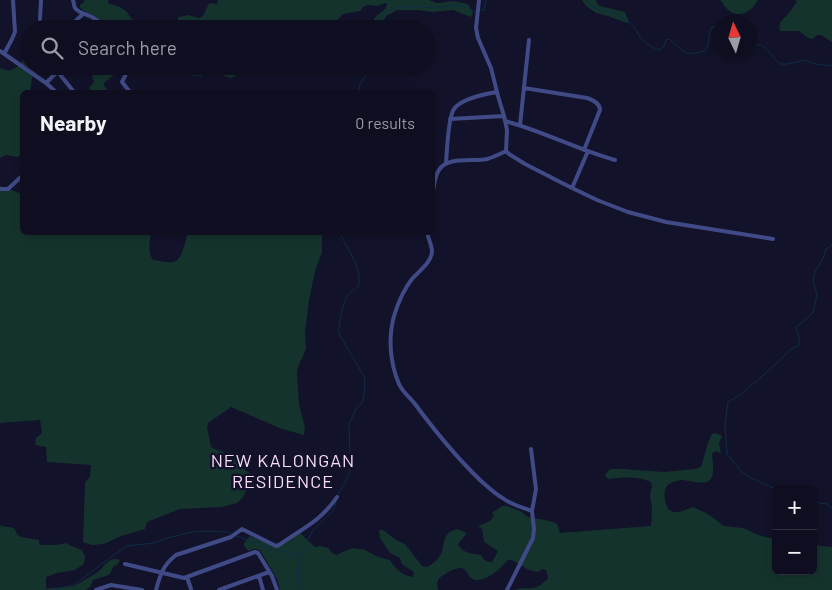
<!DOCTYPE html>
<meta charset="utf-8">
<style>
body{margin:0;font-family:Barlow,sans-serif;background:#171729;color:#f1f3f6}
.controls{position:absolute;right:15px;bottom:15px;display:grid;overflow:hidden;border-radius:8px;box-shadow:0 2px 8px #0003}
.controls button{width:45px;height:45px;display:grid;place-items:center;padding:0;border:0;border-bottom:1px solid #2e2e3e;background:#0e0e20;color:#f1f3f6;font:25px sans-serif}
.compass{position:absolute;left:712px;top:15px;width:45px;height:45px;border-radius:50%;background:#0e0e20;box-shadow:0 2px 8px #0003;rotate:355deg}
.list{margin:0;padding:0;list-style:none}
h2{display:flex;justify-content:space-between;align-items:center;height:65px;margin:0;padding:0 20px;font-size:21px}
h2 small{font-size:16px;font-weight:400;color:#9b9ca5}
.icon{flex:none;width:28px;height:28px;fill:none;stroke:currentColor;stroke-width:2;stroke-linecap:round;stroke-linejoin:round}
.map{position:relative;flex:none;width:832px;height:590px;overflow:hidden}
.search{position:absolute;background:#0e0e20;box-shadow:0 2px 8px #0003;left:20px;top:20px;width:415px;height:55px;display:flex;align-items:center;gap:12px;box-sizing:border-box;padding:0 18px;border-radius:28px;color:#9b9ca5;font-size:19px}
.panel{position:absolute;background:#0e0e20;box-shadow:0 2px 8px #0003;left:20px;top:90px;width:415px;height:145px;border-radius:8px}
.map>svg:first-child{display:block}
</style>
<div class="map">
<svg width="832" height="590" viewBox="0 0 832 590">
<rect width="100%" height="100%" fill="#12122a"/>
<path fill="#15332d" d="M84,0H108V3L120,7L126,11L134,22L133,28L93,29V15L84,11L80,7V5L84,2Z
M218,0H429L437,3L454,1L468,4L473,13L471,17L453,10L432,12L418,10H397L386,16L384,20L376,25L373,21C376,13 387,12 387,3H385L378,6L368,5L363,7L360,11L343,14L328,29H156V26L157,24L162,22C169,28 178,28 178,17L189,15L199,18L203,16L209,3L217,4Z
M582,0H596L598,5L600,6L625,12L629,22L627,23L608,16L596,13L586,6Z
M720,0H758C753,10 742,18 731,12C726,9 724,4 720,0Z
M795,0H832V42L821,35H817L813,39L808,38L799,31H780C777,22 784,19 789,13C792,9 794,5 797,2Z
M29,53V66H56L50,70L40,68L32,78L30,92H22V153L18,157L6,155L0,158V68L9,71L17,67Z
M95,66H132V68L131,71C125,73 120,77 115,74L104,83V86L110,92H92L89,88L94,82L91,72Z
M168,66H257L256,70L245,71L231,78C223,75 215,73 206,74C198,75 207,76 198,76C190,76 173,73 168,66Z
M0,186L22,194V232L151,233C150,242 147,252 153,260C159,261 168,263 174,262C183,259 185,240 188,233H322V252L315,271L309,300L305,332L306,349L298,367L297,372L299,405L305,427L304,435L282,429L231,407L208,423L207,427L211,447L215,449L234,456C240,466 242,470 254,475L243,497L237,503L222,507L180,509L147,522L145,529L121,536L104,544L92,545L83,542L85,482L90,477L91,465L47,462L46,447L35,445L36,438L42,433L40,420L0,423Z
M716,433L722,436L719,444L721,453L715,451L712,454C712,461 716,476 709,481C702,485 688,480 681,480C680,480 674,482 673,482C661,486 664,500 668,509C678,516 683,510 693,507L708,514L724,526L743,528L761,536L776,539V571H813V545L832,547V590H515C523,587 526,589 533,588C539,588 543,582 548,579L546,570L542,569L538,572L529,570L512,560H508C501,568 483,586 471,578C467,574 466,568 460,568C453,568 444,575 439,578L437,583L438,590H280L277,579L260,550L254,549L249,551L244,546V543L250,536L277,548C281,546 281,543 284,540C288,536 293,533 298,531L315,547L321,546L328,548L332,553L336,555L352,548L365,550L378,557L390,560C395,569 403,576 413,577L414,572L402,564L400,558L390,553L380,538L379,530H383L396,540L405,544L422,566L427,567C432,564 437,561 440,556C447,543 440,534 457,529L467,533L458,544C463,554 471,553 481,555C484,561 487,562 492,562L498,551L484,542L482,529L478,526L490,521L494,516L492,513L502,506H507L520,511L528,517L550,521L557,524L560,533L651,526L652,508L650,495L652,487L651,482C639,476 622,477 608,479L605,475L610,469H624L634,470L664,472L695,469L701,467C705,456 706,445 712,434Z
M0,525C8,529 14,524 17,534L21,537L39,540V543L41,545H56L66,543L69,545L82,550L85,557L84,564L75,570L57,573L46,577V589C55,587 65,588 74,586C78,584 93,575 98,572C105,566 109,556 120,560L117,565L114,566L109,575L93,580L90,587L85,590H0Z"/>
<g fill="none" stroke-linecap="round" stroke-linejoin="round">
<path stroke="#0e2d47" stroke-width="1" d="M587,0C591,10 602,9 611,12C616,14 623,18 628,22C634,25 637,32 640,37C645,44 653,48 660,50L664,46L666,40L669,39C685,51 682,57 705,51C710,43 708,35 711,28L720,25
M480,10H484L486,0
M378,29L376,23L377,18L395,8L409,6L433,8L458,5L466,7L473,11H476
M750,43C772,46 766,52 780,64H787L806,60L816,64L832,66
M359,92C359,87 361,80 365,76C369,72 375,72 378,66
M776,489L749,477L741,471L727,454L725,425L728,402L740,395L776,364L791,349L799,345V336L796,327L810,316L813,312L817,294L813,281L815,272L823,258L826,249L832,245
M338,495L349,475L350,457L349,425L355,410L362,403L364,395L365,378L338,332C341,316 342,294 358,287C364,268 346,250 340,232
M813,502L827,504L832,508
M236,536L259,544L268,549L301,555
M52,590L74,585L126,546L154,543L167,538L192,532L207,531L226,532L233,534
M299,590L298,558L313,530L333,511L337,499"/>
<path stroke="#404a86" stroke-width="4" d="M73,0C74,3 74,6 75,8C79,13 85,14 90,16C96,19 102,24 107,29
M40,19L41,0
M67,29L83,14
M0,51L46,83L56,92
M4,54L12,39L15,32L13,0
M125,66L126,74L122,82L130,92
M58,72L74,92
M46,83L63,66
M524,88L587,98C593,100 600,104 600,110L584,150
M450,119L504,116
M505,121C543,131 578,150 615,160
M520,125L529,40
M506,151L509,154L525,164L568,186L597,200L628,212L666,222L773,239
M446,163C447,151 448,117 454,109C461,99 485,94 497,92
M572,188L588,151
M0,189H8L22,176
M432,197C434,188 434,177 439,170C447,156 473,162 487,159C494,157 500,154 506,151L507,130L504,116L498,96L491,68L478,38L476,28L479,0
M427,232C428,238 432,246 432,251C432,262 419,271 412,279C404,289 398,303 394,316C388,338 390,363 399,384C403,393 410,397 415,404C435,431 456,457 480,480C488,487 495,494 504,499C512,505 522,507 532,511L534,529L533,538L507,590
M531,449L536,489L532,511
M125,564L184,578L255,552L258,553L272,576L277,590
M259,576L263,590
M187,577L191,589
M96,590L111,585L142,590
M156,590C160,575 163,565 176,555L231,537L242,529L276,546L279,545C303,528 320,522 337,497
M219,590L269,572"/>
</g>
<g text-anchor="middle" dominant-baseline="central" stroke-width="5" stroke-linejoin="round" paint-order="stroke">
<g font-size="18" letter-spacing="1" fill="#fddef8" stroke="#12122a">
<text x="283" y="460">NEW KALONGAN<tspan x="283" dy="21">RESIDENCE</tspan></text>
</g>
</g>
</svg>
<div class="controls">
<button>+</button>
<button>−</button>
</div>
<svg class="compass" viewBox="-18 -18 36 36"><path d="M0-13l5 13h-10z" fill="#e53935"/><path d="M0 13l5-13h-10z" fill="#9b9ca5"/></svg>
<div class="search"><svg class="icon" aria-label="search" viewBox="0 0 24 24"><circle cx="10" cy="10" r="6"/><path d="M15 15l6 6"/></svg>Search here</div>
<section class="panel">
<h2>Nearby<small>0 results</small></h2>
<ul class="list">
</ul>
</section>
</div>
